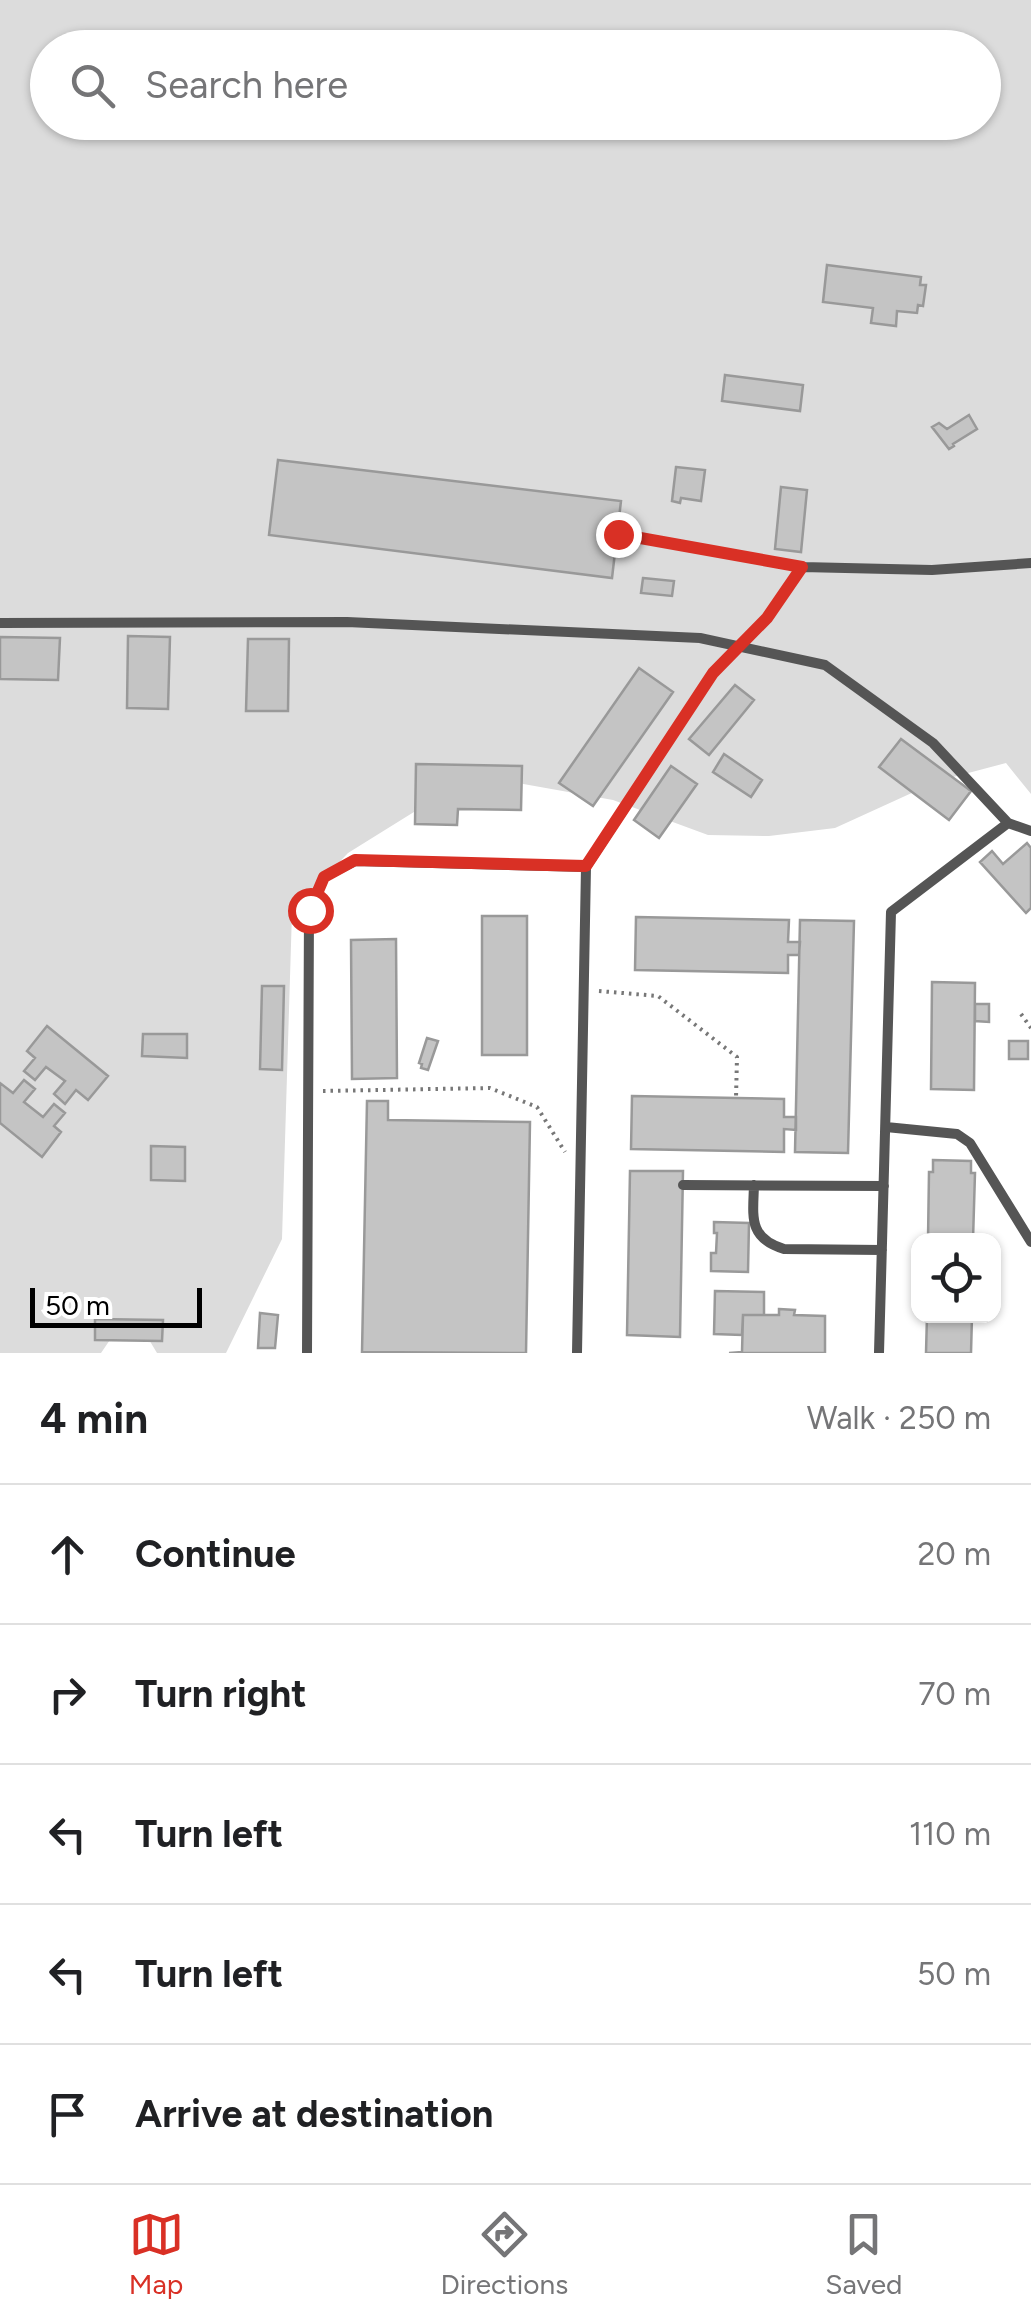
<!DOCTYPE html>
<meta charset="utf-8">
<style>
body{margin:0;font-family:Figtree,sans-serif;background:#f2f2f2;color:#202124}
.controls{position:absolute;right:30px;bottom:30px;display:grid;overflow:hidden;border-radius:20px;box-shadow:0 2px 8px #0004}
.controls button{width:90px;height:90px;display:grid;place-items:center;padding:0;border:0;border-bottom:2px solid #e0e0e0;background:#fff;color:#202124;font:50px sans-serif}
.scale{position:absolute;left:30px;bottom:25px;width:172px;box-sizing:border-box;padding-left:10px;border:5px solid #000;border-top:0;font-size:28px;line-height:35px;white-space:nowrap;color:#000;-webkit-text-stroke:8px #fff;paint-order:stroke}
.stop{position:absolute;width:30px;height:30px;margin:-22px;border:8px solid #d93025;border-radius:50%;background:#fff}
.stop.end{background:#d93025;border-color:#fff;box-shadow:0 2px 10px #0008}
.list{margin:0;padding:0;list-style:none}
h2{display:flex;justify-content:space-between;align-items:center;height:130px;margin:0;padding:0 40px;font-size:42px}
h2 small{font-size:32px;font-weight:400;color:#757577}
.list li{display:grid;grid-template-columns:65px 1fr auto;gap:30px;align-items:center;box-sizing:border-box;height:140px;padding:0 40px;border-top:2px solid #e0e0e0}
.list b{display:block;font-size:38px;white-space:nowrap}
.list em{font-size:32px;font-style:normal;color:#757577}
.icon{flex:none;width:55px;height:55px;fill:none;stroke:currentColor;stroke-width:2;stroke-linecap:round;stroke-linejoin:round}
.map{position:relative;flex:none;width:1031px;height:1353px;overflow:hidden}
.search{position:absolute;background:#fff;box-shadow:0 2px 8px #0004;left:30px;right:30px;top:30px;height:110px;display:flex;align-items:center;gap:25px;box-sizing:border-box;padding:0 35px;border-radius:55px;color:#757577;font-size:38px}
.sheet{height:830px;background:#fff}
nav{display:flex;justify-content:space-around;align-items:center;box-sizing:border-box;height:140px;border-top:2px solid #e0e0e0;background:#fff;font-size:28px;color:#757577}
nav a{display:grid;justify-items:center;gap:5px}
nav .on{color:#d93025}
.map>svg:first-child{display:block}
</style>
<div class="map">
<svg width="1031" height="1353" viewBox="0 0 1031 1353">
<rect width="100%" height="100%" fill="#fff"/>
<path fill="#dcdcdc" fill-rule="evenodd" d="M0,0H1031V794L1006,763L938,781L835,828L769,836L708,835L613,800L506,781L430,802L348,853L292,912L282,1239L226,1353H157L145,1333L116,1331L101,1353H0ZM48,48H984V122H48Z"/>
<path fill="#c4c4c4" stroke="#999" stroke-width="2.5" d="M827,265L921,277L920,285H926L923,306L918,305L917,313L897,311L896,326L871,323L873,308L823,302Z
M725,375L803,385L800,411L722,401Z
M969,415L977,429L953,444L954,446L949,449L932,427L939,423L947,429Z
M278,460L621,501L612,578L269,535Z
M676,467L705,470L701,501L681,498L680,503L672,501Z
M781,487L807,490L801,552L775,549Z
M643,578L674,581L672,596L641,593Z
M128,636L170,637L168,709L127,708Z
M0,637L60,638L58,680L0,679Z
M248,639H289L288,711H246Z
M639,668L673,692L593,806L559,783Z
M735,685L754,700L709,755L689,739Z
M901,739L971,791L949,820L879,767Z
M724,754L762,780L751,797L713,772Z
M416,764L522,766L521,810L458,809L457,825L415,824Z
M671,766L697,784L659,838L634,820Z
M1027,843L1031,848V908L1026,913L980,862L992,851L1003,864Z
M482,916H527V1055H482Z
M636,917L789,920L788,942H800L799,955H788V973L635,970Z
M800,920L854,921L848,1153L795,1152Z
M396,939L397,1078L352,1079L351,940Z
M932,982L975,983L974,1090L931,1089Z
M262,986H284L282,1070L260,1069Z
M975,1004H989V1022L975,1021Z
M47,1026L108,1076L88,1100L76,1090L65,1104L54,1094L65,1081L46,1067L35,1080L24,1071L35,1058L27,1051Z
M143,1034H187V1058L142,1056Z
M427,1038L438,1041L428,1070L421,1068L422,1064L419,1063Z
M1009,1041H1028V1059H1009Z
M24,1080L35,1089L24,1102L43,1117L54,1104L65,1113L54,1126L61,1132L42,1157L0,1123V1083L13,1093Z
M632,1096L784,1099V1117H796V1130L784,1129V1152L631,1149Z
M367,1101H388V1120L530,1122L526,1353L362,1352Z
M151,1146L185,1147V1181L151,1180Z
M933,1160L971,1161V1173H975L973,1240H928L929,1172H933Z
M630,1171H683L680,1337L627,1335Z
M714,1222L749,1223L748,1272L711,1271V1253H716L717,1233H714Z
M715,1291L764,1292V1315H743L742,1335L714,1334Z
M779,1309L795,1310L794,1315L825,1316V1353H729L742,1352L743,1315H779Z
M260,1313L278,1315L275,1348H258Z
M927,1316H972L971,1353H926Z
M95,1319L163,1320L162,1341L95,1340Z"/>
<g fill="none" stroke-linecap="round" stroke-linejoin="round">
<path stroke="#777" stroke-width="4" stroke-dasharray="2.5 5" stroke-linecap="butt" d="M599,991L658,996L737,1057L736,1098
M1021,1014L1031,1028
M323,1091L490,1088L537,1107L565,1152"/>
<path stroke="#555" stroke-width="10" d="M618,534L802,567L932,570L1031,563
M0,623L347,622L700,638L825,665L933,743L1008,823
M886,1127L957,1134L970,1143L1031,1242
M683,1185L884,1186
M754,1185C753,1217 748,1238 784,1249L882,1250
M307,1353L309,910L324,877L355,861L586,867
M577,1353L586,867L713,673L767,618L802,567
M879,1353L891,912L1008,823L1031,831"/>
</g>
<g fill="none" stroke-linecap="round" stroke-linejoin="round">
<path stroke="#d93025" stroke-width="12" d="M310,910L324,877L355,860L586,866L713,673L767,618L802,567L618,534"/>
</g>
</svg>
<div class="controls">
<button><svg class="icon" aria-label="locate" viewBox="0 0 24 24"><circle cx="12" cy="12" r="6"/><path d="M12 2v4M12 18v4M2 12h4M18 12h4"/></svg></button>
</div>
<div class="scale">50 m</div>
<div class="stop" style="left:310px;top:910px"></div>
<div class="stop end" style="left:618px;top:534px"></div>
<div class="search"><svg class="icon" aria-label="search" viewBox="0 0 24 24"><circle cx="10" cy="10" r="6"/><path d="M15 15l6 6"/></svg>Search here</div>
</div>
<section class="sheet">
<h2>4 min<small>Walk · 250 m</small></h2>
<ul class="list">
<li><svg class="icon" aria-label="ahead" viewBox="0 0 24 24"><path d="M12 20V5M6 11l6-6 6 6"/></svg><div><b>Continue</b></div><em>20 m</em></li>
<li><svg class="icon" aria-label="right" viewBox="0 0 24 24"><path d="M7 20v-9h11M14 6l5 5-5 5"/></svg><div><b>Turn right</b></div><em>70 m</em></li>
<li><svg class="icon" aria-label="left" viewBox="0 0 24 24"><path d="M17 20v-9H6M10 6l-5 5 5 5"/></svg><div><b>Turn left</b></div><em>110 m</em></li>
<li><svg class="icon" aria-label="left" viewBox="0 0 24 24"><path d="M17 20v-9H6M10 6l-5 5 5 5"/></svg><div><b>Turn left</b></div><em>50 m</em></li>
<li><svg class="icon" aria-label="arrive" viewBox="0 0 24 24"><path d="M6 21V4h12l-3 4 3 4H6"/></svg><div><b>Arrive at destination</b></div></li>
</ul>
</section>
<nav>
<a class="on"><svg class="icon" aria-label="map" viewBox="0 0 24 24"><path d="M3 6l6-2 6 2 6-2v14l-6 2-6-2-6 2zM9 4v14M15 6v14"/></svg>Map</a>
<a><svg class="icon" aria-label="directions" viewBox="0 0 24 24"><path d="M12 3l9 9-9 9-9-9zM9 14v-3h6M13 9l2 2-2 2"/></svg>Directions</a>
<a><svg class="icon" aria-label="saved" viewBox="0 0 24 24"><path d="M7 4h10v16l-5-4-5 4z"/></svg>Saved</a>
</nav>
